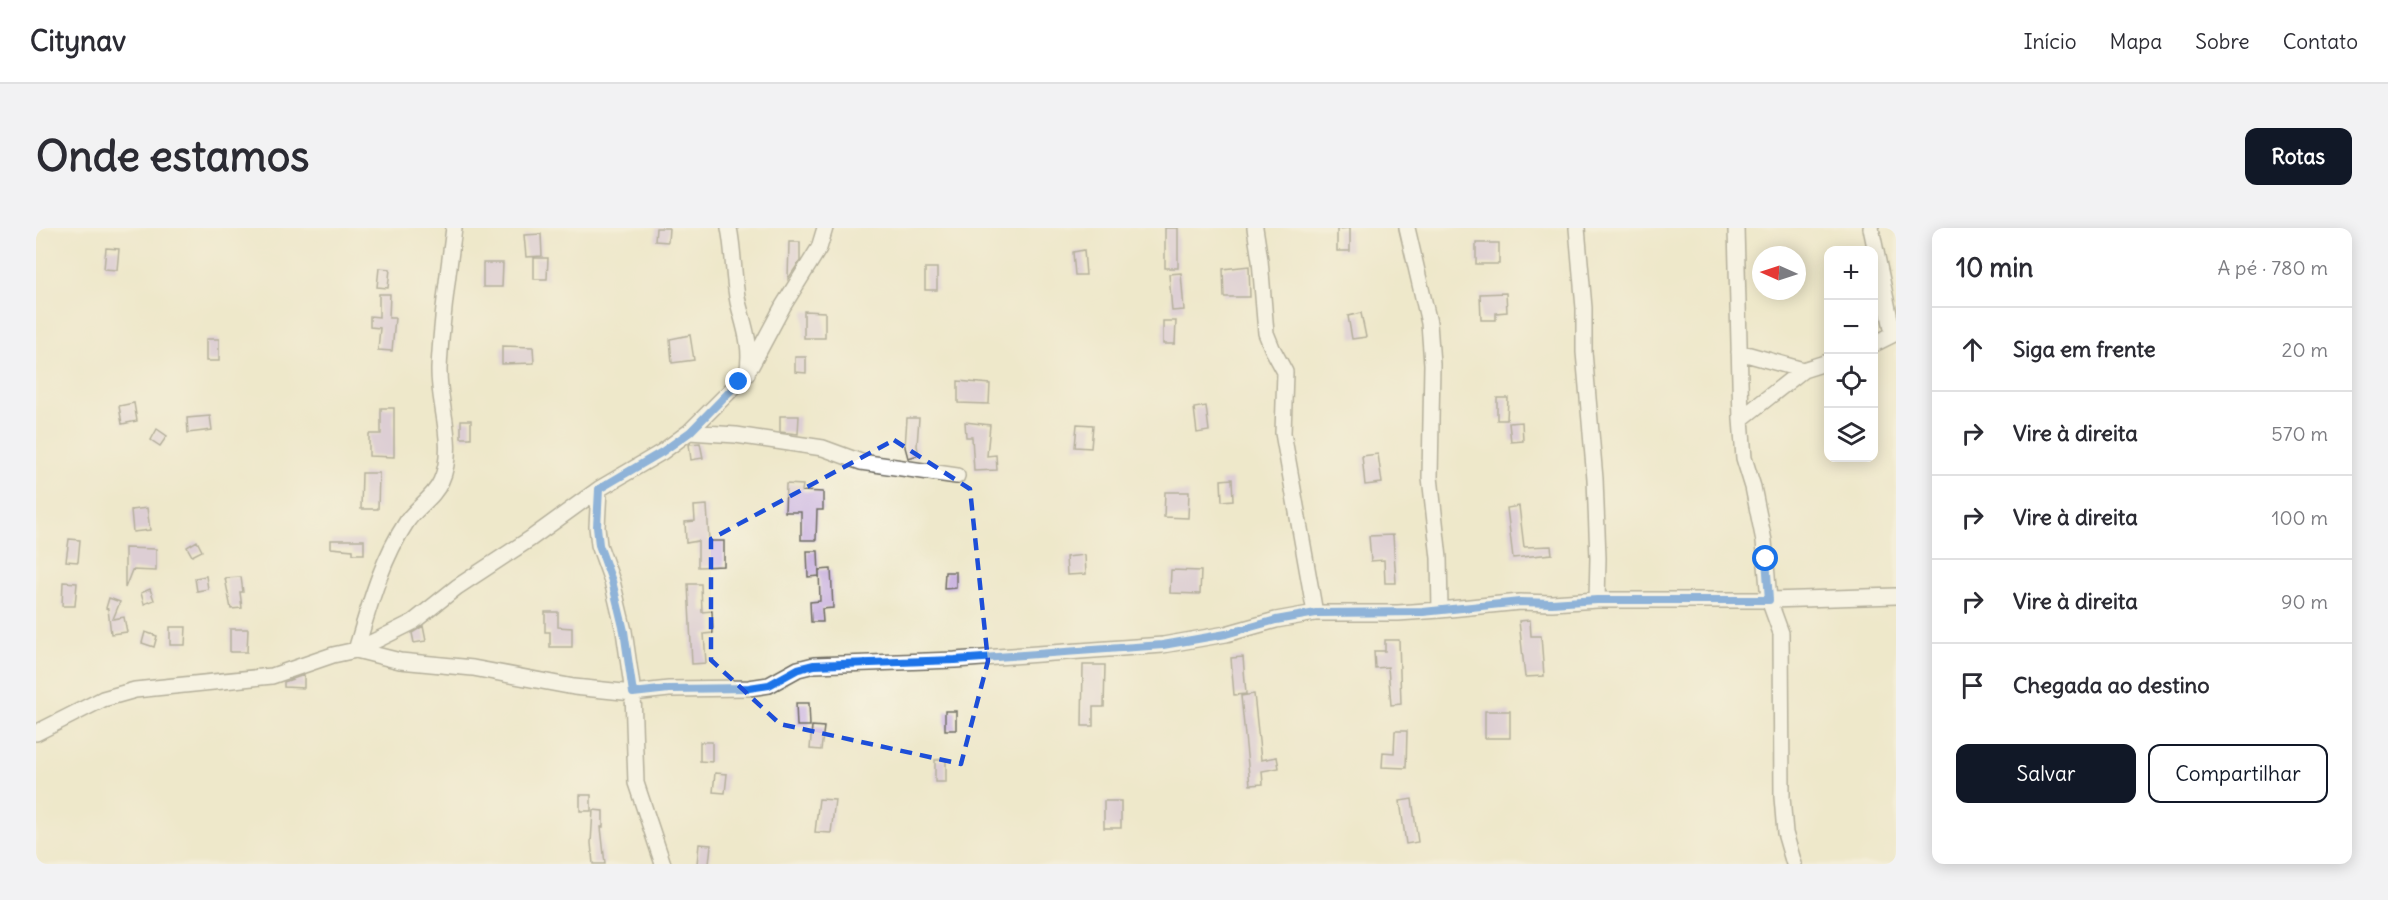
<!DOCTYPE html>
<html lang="pt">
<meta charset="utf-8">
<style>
body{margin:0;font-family:Delius,sans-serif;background:#f2f2f3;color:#2b2b33}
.controls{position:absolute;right:18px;top:18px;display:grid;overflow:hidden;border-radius:12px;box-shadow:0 3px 15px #0003}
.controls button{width:54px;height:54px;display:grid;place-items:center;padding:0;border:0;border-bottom:2px solid #e1e1e2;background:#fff;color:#2b2b33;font:30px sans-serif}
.compass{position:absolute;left:1716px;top:18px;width:54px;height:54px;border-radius:50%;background:#fff;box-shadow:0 3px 15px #0003;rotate:273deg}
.stop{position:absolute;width:18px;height:18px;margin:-14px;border:4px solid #1a73e8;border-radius:50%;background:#fff}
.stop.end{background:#1a73e8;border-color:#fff;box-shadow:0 2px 6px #0008}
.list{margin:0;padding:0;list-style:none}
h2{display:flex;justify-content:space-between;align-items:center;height:78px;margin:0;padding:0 24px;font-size:26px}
h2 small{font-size:20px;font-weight:400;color:#7c7c81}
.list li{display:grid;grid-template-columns:39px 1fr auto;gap:18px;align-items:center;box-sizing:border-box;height:84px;padding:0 24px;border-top:2px solid #e1e1e2}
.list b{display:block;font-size:22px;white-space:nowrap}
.list em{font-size:20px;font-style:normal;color:#7c7c81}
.actions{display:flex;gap:12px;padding:18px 24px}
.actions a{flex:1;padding:14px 0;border:2px solid #111827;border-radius:12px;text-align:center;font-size:21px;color:#111827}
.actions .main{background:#111827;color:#fff}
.icon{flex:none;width:33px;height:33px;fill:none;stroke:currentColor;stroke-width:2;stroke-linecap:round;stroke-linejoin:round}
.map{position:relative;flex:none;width:1860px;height:636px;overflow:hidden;border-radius:12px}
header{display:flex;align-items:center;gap:36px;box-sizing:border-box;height:84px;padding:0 30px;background:#fff;border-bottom:2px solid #e1e1e2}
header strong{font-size:28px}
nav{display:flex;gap:33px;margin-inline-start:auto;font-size:21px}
.intro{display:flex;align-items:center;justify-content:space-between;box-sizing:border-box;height:144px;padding:0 36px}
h1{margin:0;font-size:42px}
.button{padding:15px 27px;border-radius:12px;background:#111827;color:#fff;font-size:21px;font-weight:700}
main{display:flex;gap:36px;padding:0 36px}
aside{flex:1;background:#fff;border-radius:12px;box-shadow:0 3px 15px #0003}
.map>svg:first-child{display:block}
</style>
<header>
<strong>Citynav</strong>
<nav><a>Início</a><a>Mapa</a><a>Sobre</a><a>Contato</a></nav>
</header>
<div class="intro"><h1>Onde estamos</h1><a class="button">Rotas</a></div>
<main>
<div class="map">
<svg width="1860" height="636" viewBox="0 0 1860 636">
<rect width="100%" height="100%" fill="#fbf7ec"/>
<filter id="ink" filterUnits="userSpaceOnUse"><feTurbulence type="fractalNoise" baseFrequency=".0167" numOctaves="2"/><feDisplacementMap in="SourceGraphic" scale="12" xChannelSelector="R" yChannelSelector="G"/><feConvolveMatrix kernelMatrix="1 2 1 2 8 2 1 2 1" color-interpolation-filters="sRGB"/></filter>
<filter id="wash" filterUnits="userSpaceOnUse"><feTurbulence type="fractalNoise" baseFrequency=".008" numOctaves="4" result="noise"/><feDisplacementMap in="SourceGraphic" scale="24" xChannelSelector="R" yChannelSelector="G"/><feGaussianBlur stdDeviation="1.35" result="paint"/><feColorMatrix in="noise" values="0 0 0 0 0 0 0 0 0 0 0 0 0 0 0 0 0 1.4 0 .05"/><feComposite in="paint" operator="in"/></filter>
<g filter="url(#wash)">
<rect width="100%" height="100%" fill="#eee8cb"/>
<g id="blocks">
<path fill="#c8b0e0" d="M620,0H633L632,14L619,13Z
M1129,0H1142V40H1129Z
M1314,0V23H1301V1Z
M505,6L506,28L490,29L488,7Z
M753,14H764V33L752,51Z
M1440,15H1463V36H1440Z
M70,20L83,21L81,42L68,41Z
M1048,22L1050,47H1039L1037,24Z
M498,30H512L511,51H498Z
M447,35H467L466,59H447Z
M1213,38L1214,69H1188L1187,41Z
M343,40L354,41L352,60L341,59Z
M889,40H901V62H889Z
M1145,45L1148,82L1136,83L1133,46Z
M1470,65L1471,84L1460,85V92H1445L1444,66Z
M343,66H354L353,90H359L356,123L342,122L344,100L334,99V88L343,89Z
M768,83L789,84V110H768Z
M1325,85L1330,109L1316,111L1312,88Z
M1127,93H1140L1139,116H1127Z
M654,107L658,132L636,135L634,111Z
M170,111H183V133H170Z
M466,118L497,119L498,135L466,136Z
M759,129H770V145L759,144Z
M922,153L954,156L953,176L922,175Z
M1461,170H1472L1471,192H1461Z
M98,175L101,193L86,196L83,178Z
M1170,178L1173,203L1161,205L1158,180Z
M345,180H358V229L333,228V206H345Z
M174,188L176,202L152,205L151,190Z
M744,188H763L762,206L744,204Z
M871,190H883L881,218L883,227L872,230L869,219Z
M425,192H435V210H425Z
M929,194L954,197L951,228L960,227L961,242L938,243L936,209H930Z
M1486,194L1487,213L1475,214L1473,195Z
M1041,196L1057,197L1055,220L1039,219Z
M121,201L131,208L124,218L115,212Z
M664,215L667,230L655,232L653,216Z
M1342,226L1346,255L1329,257L1326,228Z
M326,245H343L342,281H325Z
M1196,251L1197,272L1186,273L1185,252Z
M750,256L767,257L766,263L787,264V282H781L780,312H765V284H749Z
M1129,264H1153L1152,290L1128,289Z
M671,277L673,313H688V338L662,339V313L650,315L649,294L659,293L658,278Z
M1483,278L1488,319L1515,318L1516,326L1477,330L1471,280Z
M111,280L114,302L97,304L95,282Z
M1357,307L1360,355H1349L1348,332L1335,333L1333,308Z
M33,311L44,312L42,334L30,333Z
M295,312H328V326H317V322L295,320Z
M161,313L166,323L156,328L151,319Z
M89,320L120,321V343L96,342L89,360Z
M771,323H782L783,348L772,349Z
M1049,327L1050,346L1031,347L1030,329Z
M795,341L797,380L786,381L787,394H775L774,374L784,373L783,342Z
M1135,342L1165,343L1164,366L1134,365Z
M909,344H920V360L908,361Z
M170,348L172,361L161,363L159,350Z
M205,349L207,364H204L206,380L195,381L189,350Z
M27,354L41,355L39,378H26Z
M652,356H665L666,384L676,383L677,405L668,406L670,435L656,436Z
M114,361L118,372L108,376L105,365Z
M73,370L84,374L77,391L88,389L91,404L75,406L72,381L70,380Z
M509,384H522V399L536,400V419H514V404H509Z
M1494,392L1495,408H1505L1508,448L1489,449L1483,393Z
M387,398L390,413L378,415L376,405Z
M134,399H150L149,417H134Z
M194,401H212L211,424H194Z
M109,404L121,408L118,419L106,415Z
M1349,412H1363L1365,476L1355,477L1352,439L1339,440L1338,423H1349Z
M1207,429L1210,466L1198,467L1195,430Z
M1047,437H1069L1068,479H1057V498H1046Z
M268,447V460L248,459V454Z
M1218,466L1225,532L1241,529L1243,540L1226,543L1227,556L1214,557L1205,468Z
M760,475H773L774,498H761Z
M909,483H920V502H909Z
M1449,483H1474V510H1449Z
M776,498L788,499L785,522L774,521Z
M1359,503H1371L1370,540L1346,539L1347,524L1358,525Z
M664,514H676V534L664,533Z
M899,532H910V554H899Z
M679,545L691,546L689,565L677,564Z
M544,567H555V583H544Z
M783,571L799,572L795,605L779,604Z
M1376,571L1382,614L1370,616L1364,573Z
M1068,573H1085V600H1068Z
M557,582L567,583V599H565L569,636H557L555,615Z
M663,616L675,617L673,636H661Z"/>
</g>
</g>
<g filter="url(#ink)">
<use href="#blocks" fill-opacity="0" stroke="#6f6d63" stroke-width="1.5"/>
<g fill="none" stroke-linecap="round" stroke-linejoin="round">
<defs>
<path id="minor" d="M418,0C412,47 405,93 403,141C402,177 421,218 405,253C398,270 379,280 370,295C345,333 333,379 320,422L364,433L437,440L538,459L597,465L633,461L713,460L733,457L762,441L778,437L919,432L1127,417L1190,406L1240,392L1279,385H1362L1404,382L1403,330L1394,249L1396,136L1393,95L1371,0
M1219,0L1224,32L1230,105L1236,120L1249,144L1247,205L1279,385
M1700,0L1705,191
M1835,0L1857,105
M1838,116L1860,105
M1703,124L1767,142
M715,138L747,78L783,20L789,0
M653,204L700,207L787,220L825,234L921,248
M563,261L561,299L563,317L576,353L588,403L597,465L600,555L627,636
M1561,372H1733L1860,368
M1404,382L1484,374L1516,375L1561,372L1562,330L1559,251L1548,124V80L1541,0
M0,505L67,471L99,462L236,448L297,427L320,422L345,410L377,394L421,359L494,311L563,261L626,224L653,204L711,146C717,120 708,98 702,74C697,50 698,24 693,0
M1758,636L1749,605L1746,569L1745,405L1733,372L1728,313L1717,259L1708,230L1705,191L1767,142L1792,134"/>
</defs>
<use href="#minor" stroke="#6f6d63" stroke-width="18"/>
<use href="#minor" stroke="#fff" stroke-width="15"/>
</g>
</g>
<g fill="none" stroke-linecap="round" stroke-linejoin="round" filter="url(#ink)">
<path stroke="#1a73e8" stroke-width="8" d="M703,154L654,204L626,224L563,261L561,299L563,317L576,353L588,403L597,465L633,461L713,460L733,457L762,441L778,437L919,432L1127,417L1190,406L1240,392L1280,385L1387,384L1484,374L1516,375L1561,372H1733L1730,331"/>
</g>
<path d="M0 0H1860V636H0ZM858,212L934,261L952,433L925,536L744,496L675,432V311Z" fill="#eee8cb" fill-opacity=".55" fill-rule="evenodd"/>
<path fill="none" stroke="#1d4ed8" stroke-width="4.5" stroke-dasharray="12 8" stroke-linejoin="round" d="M858,212L934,261L952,433L925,536L744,496L675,432V311Z"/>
</svg>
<div class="controls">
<button>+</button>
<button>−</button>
<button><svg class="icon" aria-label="locate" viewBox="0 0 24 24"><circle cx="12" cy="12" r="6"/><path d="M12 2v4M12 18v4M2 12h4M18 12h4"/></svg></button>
<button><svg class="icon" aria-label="layers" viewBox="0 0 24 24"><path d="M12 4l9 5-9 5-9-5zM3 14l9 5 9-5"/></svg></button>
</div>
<svg class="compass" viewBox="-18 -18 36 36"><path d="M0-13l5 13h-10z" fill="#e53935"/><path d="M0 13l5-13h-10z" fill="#7c7c81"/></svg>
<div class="stop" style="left:1730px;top:331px"></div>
<div class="stop end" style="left:703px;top:154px"></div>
</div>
<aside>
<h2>10 min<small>A pé · 780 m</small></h2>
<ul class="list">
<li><svg class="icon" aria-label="ahead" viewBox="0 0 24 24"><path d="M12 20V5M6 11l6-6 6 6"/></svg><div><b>Siga em frente</b></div><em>20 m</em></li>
<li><svg class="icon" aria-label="right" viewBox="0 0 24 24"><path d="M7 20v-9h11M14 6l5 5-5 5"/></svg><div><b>Vire à direita</b></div><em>570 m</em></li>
<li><svg class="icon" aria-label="right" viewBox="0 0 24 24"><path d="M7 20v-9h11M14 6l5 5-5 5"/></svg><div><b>Vire à direita</b></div><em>100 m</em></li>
<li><svg class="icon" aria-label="right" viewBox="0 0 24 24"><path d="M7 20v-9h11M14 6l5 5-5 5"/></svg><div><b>Vire à direita</b></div><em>90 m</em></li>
<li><svg class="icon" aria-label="arrive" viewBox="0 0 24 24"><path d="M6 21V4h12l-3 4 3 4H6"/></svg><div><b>Chegada ao destino</b></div></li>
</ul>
<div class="actions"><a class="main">Salvar</a><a>Compartilhar</a></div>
</aside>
</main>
